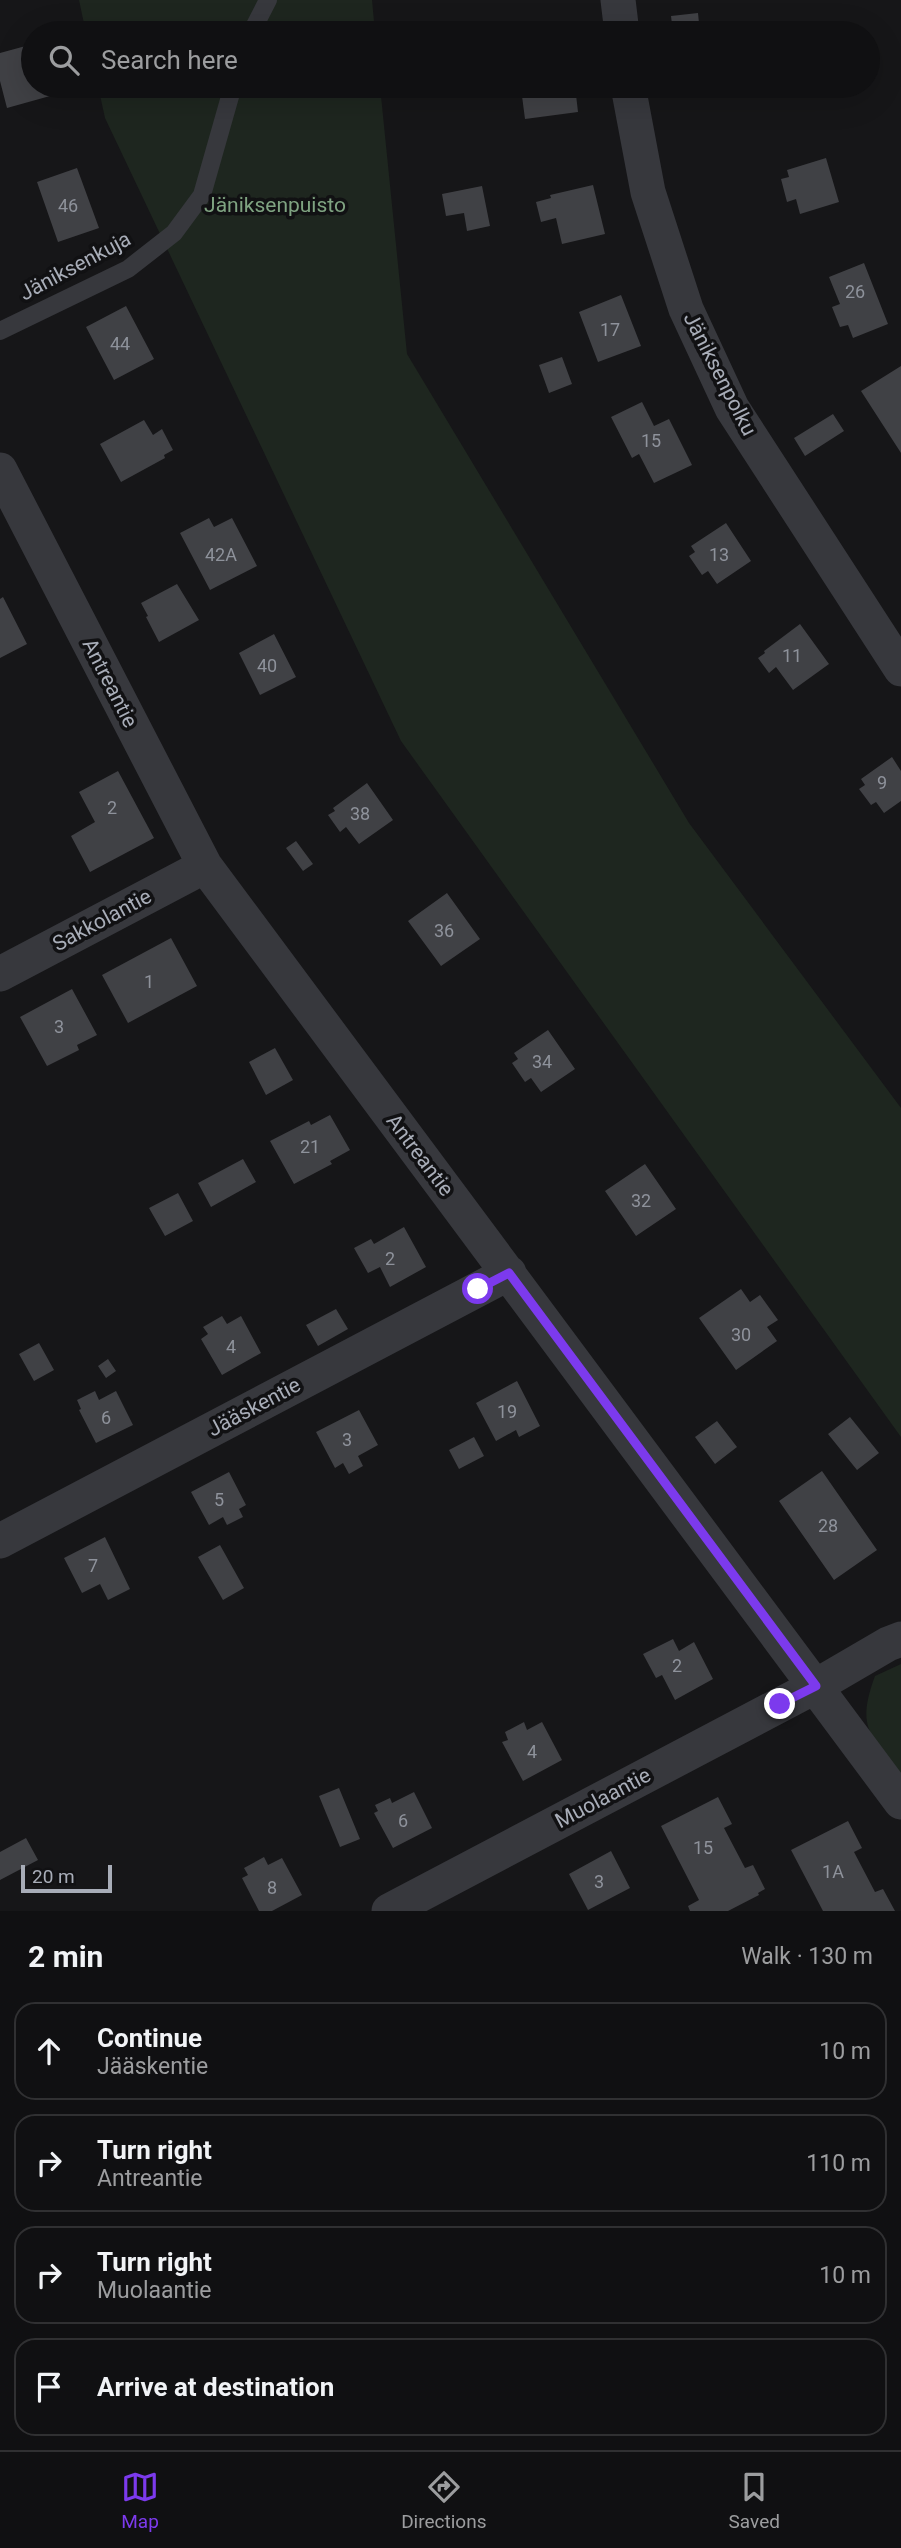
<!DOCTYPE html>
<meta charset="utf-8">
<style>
body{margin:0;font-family:Roboto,sans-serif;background:#1e1e20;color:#f1f3f6}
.scale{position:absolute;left:21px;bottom:18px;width:91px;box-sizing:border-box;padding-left:7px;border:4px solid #a8adb8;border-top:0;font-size:19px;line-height:24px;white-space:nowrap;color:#a8adb8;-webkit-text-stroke:5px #111113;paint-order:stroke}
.stop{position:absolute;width:21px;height:21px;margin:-16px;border:5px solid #7c3aed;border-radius:50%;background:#fff}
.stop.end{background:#7c3aed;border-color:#fff;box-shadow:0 2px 7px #0008}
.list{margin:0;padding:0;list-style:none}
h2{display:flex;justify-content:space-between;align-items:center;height:91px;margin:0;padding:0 28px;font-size:30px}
h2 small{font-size:23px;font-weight:400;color:#9c9d9f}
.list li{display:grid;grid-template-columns:46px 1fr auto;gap:21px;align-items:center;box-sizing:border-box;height:98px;margin:0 14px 14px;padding:0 14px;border:2px solid #303032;border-radius:21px}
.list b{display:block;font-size:26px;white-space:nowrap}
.list p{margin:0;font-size:23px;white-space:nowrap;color:#9c9d9f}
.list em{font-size:23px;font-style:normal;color:#9c9d9f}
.icon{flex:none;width:38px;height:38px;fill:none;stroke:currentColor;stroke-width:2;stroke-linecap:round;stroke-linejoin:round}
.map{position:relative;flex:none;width:901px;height:1911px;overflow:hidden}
.search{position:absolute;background:#101012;box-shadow:0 7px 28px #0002;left:21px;right:21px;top:21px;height:77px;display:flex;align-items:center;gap:18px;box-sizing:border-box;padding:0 24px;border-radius:38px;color:#9c9d9f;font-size:26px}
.sheet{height:539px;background:#101012}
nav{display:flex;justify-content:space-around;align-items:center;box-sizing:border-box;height:98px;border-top:2px solid #303032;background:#101012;font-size:19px;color:#9c9d9f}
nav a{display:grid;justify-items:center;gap:4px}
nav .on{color:#7c3aed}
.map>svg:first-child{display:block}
</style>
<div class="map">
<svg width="901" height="1911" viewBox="0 0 901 1911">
<rect width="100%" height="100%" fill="#161618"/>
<path fill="#1e261f" d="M79,0H372L375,33H86Z
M98,86H380L407,354L689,823L901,1108V1437L401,741L105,118Z
M901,1664V1775C870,1734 856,1728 875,1676Z"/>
<path fill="#404145" d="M698,13L700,33H673L671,16Z
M33,44V86H47L50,96L7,108L0,81V53Z
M529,86H575L578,112L525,119L522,96L530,95Z
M826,158L839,202L800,214L796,199L787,202L781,179L789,177L787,170Z
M77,168L99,228L58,242L37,182Z
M593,185L605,234L562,244L556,218L541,222L536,202L551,198L550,195Z
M482,186L490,226L467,231L464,213L446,216L442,194Z
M864,263L888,324L853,338L848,325L840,327L832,307L840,304L829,277Z
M621,295L641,346L598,362L579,312Z
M126,306L154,359L114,380L86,327Z
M562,357L572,384L549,393L539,365Z
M901,366V453L861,391Z
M642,402L654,426L669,419L692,465L654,483L639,454L632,458L611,417Z
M833,414L844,431L805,456L794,438Z
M144,420L153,435L162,429L173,450L164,455L165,458L121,482L100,444Z
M209,518L214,527L232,518L257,566L210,590L180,533Z
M726,523L751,561L717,584L708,571L702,575L689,556L695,552L691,546Z
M177,584L199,620L159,642L146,617L148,616L141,603Z
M3,597L27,644L0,658V599Z
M800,624L829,664L793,690L776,667L769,673L758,658L765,653L764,651Z
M274,634L296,677L260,695L239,653Z
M892,757L901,771V801L884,813L876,802L871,805L859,789L865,785L861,779Z
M118,771L154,838L90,872L71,836L95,822L79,792Z
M367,783L393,820L359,844L346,827L340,832L328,815L335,811L333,808Z
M296,841L313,864L303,871L286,848Z
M447,893L480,939L441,966L408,921Z
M171,938L197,986L128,1023L102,975Z
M72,989L97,1035L77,1045L79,1050L47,1066L20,1017Z
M548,1030L575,1069L541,1092L531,1078L525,1082L512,1063L518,1059L514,1053Z
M275,1048L293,1080L266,1095L249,1062Z
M330,1115L350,1150L330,1161L332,1164L294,1184L270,1141L309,1121L311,1125Z
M243,1159L256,1182L211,1207L198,1183Z
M645,1164L676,1209L636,1236L605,1191Z
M178,1193L193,1221L165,1236L149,1208Z
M404,1227L426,1267L390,1287L380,1267L368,1273L354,1248L371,1239L374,1244Z
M741,1289L750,1302L760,1295L778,1320L767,1327L777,1341L736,1370L699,1318Z
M336,1309L348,1329L318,1346L306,1325Z
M222,1316L227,1324L241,1316L261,1353L222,1375L201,1339L208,1334L203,1327Z
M39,1343L54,1370L34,1381L19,1354Z
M108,1359L116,1371L106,1378L98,1366Z
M517,1381L540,1426L519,1437L516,1430L496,1441L476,1403Z
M95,1391L99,1400L116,1391L133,1425L96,1443L79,1410L81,1409L77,1400Z
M359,1410L378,1445L358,1456L363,1466L349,1474L343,1463L335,1468L316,1432Z
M850,1417L879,1453L857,1470L828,1434Z
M717,1421L737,1447L715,1464L695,1437Z
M474,1437L484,1456L459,1469L449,1450Z
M822,1471L877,1550L834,1580L779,1501Z
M229,1472L246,1505L239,1509L243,1517L227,1525L223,1517L209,1525L191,1492Z
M105,1537L130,1589L108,1600L100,1584L82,1593L64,1558Z
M220,1545L244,1588L223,1600L198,1557Z
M673,1639L679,1651L694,1642L713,1679L675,1700L662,1675L656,1678L643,1654Z
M524,1722L527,1730L542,1722L562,1760L523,1781L502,1742L508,1740L505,1732Z
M339,1788L360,1839L340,1847L319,1796Z
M414,1792L432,1828L393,1848L374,1813L378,1811L375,1805L390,1798L392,1803Z
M718,1797L732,1824L724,1828L745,1868L753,1865L765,1889L758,1893L759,1895L728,1911H690L688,1906L699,1900L661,1826Z
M848,1821L862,1848L854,1852L875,1892L883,1889L895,1911H823L791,1850Z
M26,1838L38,1860L0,1880V1852Z
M611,1851L630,1888L588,1910L569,1874Z
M264,1857L268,1865L282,1858L302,1895L272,1911H259L242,1878L248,1875L244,1868Z"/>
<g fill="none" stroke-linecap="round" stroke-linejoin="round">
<path stroke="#37383d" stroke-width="18" d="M251,33L268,0
M0,331L128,269L174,233L202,195L233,86"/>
<path stroke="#37383d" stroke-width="35" d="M618,0L622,33
M628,86L648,192L686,309L732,408L901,669
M0,470L205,866L901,1802
M0,974L205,866
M0,1541L509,1273
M389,1911L816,1686L888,1644L901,1639"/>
</g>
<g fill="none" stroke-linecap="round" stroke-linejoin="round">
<path stroke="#7c3aed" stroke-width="9" d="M478,1289L509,1273L816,1686L780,1704"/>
</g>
<g text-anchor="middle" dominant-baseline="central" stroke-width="7" stroke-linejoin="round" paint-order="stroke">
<g font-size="18" fill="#8e929b">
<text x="68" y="205">46</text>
<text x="855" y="291">26</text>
<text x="610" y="329">17</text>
<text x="120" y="343">44</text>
<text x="651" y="440">15</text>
<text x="221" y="554">42A</text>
<text x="719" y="554">13</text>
<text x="792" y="655">11</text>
<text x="267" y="665">40</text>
<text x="882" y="782">9</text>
<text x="112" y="807">2</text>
<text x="360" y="813">38</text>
<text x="444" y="930">36</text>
<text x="149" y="981">1</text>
<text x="59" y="1026">3</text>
<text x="542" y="1061">34</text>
<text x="310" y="1146">21</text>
<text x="641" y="1200">32</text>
<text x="390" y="1258">2</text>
<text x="741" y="1334">30</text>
<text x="231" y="1346">4</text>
<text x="507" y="1411">19</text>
<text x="106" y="1417">6</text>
<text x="347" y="1439">3</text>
<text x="219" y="1499">5</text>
<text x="828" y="1525">28</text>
<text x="93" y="1565">7</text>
<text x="677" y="1665">2</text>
<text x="532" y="1751">4</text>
<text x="403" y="1820">6</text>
<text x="703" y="1847">15</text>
<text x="833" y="1871">1A</text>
<text x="599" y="1881">3</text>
<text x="272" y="1887">8</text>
</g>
<g font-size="21" fill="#7fa381" stroke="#111113">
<text x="275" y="205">Jäniksenpuisto</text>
</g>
<g font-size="21" fill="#a8adb8" stroke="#111113">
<text transform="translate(75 266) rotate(-28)">Jäniksenkuja</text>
<text transform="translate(720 374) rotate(63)">Jäniksenpolku</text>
<text transform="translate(110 683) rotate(63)">Antreantie</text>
<text transform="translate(102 920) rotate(-28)">Sakkolantie</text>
<text transform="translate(420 1155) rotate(53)">Antreantie</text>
<text transform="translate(254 1407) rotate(-28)">Jääskentie</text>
<text transform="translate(603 1798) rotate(-28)">Muolaantie</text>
</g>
</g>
</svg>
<div class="scale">20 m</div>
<div class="stop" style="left:478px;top:1289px"></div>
<div class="stop end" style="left:780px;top:1704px"></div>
<div class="search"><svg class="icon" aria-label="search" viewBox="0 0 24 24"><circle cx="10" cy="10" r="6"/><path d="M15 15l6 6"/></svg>Search here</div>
</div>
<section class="sheet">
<h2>2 min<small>Walk · 130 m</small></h2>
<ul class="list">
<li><svg class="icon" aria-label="ahead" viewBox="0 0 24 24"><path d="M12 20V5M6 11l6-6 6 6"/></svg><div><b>Continue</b><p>Jääskentie</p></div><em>10 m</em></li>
<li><svg class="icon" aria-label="right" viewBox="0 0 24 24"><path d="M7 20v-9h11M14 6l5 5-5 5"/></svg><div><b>Turn right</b><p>Antreantie</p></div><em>110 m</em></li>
<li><svg class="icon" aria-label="right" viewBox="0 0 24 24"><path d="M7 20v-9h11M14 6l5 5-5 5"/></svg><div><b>Turn right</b><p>Muolaantie</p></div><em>10 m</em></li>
<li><svg class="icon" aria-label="arrive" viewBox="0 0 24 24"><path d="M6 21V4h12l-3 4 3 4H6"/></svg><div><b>Arrive at destination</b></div></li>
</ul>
</section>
<nav>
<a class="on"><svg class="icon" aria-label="map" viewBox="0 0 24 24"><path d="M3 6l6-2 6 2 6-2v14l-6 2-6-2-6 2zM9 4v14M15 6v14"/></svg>Map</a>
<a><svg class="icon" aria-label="directions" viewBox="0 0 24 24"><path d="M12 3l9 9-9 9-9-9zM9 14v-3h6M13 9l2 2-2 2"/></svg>Directions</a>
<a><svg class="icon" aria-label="saved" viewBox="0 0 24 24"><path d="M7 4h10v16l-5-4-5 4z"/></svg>Saved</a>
</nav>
